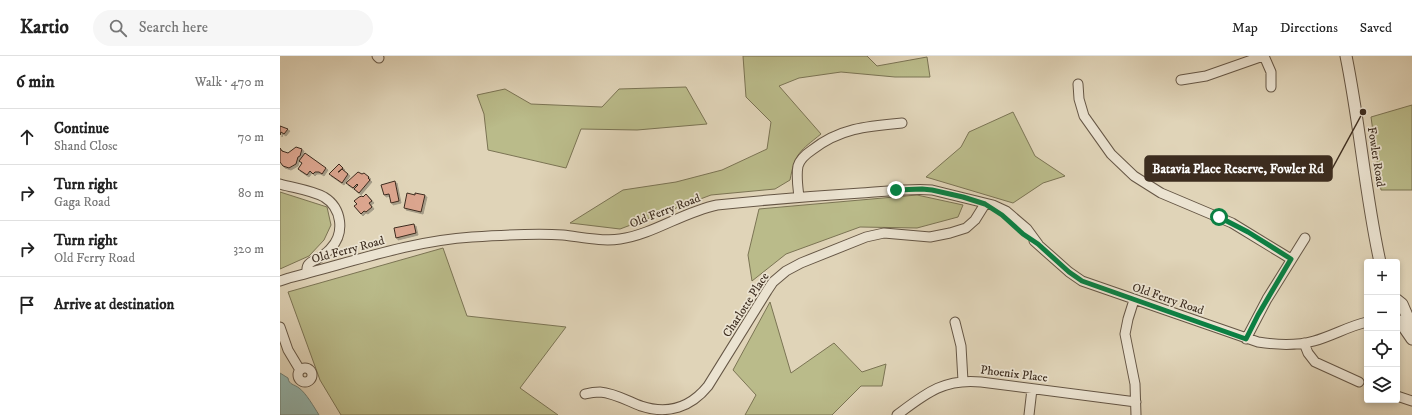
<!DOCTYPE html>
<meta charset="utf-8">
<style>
body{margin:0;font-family:"IM FELL DW Pica",serif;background:#f6f6f6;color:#222}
.controls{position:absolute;right:12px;bottom:12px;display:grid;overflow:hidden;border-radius:4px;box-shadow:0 2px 6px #0003}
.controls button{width:36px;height:36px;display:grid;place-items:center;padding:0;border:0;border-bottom:1px solid #e0e0e0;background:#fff;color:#222;font:20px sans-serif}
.stop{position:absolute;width:12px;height:12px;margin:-9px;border:3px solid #0b8043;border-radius:50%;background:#fff}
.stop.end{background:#0b8043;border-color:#fff;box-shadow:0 1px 4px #0008}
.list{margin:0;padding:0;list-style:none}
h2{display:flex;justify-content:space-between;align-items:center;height:52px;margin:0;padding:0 16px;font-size:17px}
h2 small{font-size:13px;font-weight:400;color:#767676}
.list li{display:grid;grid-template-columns:26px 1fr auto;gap:12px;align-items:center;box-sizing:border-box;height:56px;padding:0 16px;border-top:1px solid #e0e0e0}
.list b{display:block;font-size:15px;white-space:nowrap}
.list p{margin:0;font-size:13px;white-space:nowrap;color:#767676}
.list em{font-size:13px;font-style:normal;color:#767676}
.icon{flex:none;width:22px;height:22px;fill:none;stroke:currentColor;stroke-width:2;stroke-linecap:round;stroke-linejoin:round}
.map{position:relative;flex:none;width:1132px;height:359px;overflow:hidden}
header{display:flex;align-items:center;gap:24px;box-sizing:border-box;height:56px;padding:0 20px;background:#fff;border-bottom:1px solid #e0e0e0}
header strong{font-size:19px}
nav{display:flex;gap:22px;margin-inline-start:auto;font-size:14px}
.search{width:280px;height:36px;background:#f6f6f6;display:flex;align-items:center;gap:10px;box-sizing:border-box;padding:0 14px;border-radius:22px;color:#767676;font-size:15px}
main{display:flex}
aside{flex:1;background:#fff}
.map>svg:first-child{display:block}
</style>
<header>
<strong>Kartio</strong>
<div class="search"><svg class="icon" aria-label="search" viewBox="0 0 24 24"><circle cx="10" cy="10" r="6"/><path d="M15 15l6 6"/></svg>Search here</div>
<nav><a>Map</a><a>Directions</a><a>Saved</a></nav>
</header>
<main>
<aside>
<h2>6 min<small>Walk · 470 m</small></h2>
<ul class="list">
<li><svg class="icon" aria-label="ahead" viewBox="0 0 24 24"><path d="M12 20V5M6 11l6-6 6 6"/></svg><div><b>Continue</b><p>Shand Close</p></div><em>70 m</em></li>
<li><svg class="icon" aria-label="right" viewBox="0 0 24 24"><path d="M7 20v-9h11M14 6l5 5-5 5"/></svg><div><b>Turn right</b><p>Gaga Road</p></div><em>80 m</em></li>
<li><svg class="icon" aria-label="right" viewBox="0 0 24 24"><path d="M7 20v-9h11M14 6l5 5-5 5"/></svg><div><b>Turn right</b><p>Old Ferry Road</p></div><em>320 m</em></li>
<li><svg class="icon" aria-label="arrive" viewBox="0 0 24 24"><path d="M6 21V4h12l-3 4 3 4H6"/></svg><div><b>Arrive at destination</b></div></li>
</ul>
</aside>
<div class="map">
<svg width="1132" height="359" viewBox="0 0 1132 359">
<defs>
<filter id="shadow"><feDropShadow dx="2" dy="2" stdDeviation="0" flood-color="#0004"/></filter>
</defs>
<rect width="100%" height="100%" fill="#e0d4b8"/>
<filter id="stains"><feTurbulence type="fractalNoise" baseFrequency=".005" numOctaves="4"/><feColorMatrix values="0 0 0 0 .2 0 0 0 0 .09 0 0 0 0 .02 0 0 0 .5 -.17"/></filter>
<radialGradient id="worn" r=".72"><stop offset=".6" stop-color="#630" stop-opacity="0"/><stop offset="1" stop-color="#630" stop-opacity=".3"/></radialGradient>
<path fill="#babb8a" stroke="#7b7454" d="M463,0H587L597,10L647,1L650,21H615L561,16L519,22L499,30L541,78C520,95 515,97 510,124L495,133L431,139L340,173L290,167L343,134L396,126L442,114L487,93L491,66L466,41Z
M406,31L427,68L357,74L301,73L286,112L208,94L204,58L197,39L225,33L251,48L322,51L339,33Z
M1132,49V134H1101L1091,61Z
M733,56L755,100L785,120L763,127L733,147L646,121L681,91L689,76Z
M0,136L47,151L51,169L44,184L29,200L0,213Z
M637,139L683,149L678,161L637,172L580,171L506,198L472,225L468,199L479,153Z
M163,192L187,260L286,271L240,332L278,359H61L40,324L8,236Z
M490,246L511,317L554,287L582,316L606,308L602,330H581L552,359H465L476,339L453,314Z"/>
<path fill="#94b8b1" stroke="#718077" d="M0,317L8,322C9,329 14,328 19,332C26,337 34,351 39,359H0Z"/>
<path fill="#dba58e" stroke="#3c2c1f" filter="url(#shadow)" d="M0,70L8,73L4,78L1,76L0,79Z
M16,91L22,93L20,100L18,101L16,108L9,112L3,110L0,106V92L2,95L8,97Z
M25,97L46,112L42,118L39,116H35L33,118L30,115L27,119L18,113L22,107L19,105Z
M59,108L63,112L58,116H59L62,113L68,118L62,127L49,118Z
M78,116L82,118L84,117L89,121L88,122L90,124L79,137L74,133L78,129L77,128L73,132L66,127Z
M115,125L119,145L111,147L109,138L104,139L101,129Z
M127,137L135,139V137L145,139L141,156L124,152Z
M86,138L92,145L89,147L92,151L86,156L84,155L81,158L74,150L77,148L74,145L79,141L82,140L83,141Z
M134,168L136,177L116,182L114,172Z"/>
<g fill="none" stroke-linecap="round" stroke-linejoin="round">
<defs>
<path id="minor" d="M97,0L99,2
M984,0L991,16V31
M901,24L926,20L983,0
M798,28L799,43L804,60L831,98L854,120L881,137L952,167L1011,203
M0,128C14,132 31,134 44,141C62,152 65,177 51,192C48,196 43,199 39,202C36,204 31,205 29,208C26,211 27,214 27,217
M519,141C518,132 516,120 518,110C520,103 526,98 532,94C560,72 588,70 622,67
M754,185L789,216L802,225L978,286C997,289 1016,290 1034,285C1052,280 1069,270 1087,266
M0,225L9,222C69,207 130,185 192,181C222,179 253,177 283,179C301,181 322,186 340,183C374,178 403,156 437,149C485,144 533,140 581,137C605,136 628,132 652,134L713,149L726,155L747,173L758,188
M854,244L848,263L845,278L855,328L856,359
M675,266L681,290L683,325
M0,271L8,294L20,314
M966,283L987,243L1025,182
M1024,287L1028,297L1035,306L1079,326
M18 319a7 7 0 1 1 14 0a7 7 0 1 1-14 0Z
M305,338C309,337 315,336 320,336C334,337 348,345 361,350C388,359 411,351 428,330L487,235L493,226L506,215L521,207L586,181L604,177L650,181L670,177L686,172L695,164L705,148
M1117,340L1132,345
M617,359C645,338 664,322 701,326L856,346
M749,359L752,333"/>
<path id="tertiary" d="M1066,0C1080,68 1085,138 1100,206
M1117,244L1122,248L1132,271
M1117,264L1121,267L1132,283"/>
</defs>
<use href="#minor" stroke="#655645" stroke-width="11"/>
<use href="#tertiary" stroke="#655645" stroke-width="13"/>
<use href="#minor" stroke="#ebe3d1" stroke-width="9"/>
<use href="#tertiary" stroke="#ebe3d1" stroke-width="11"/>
</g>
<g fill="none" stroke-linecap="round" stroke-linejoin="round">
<path stroke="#0b8043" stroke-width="5" d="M616,134L642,133L652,134L683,141L705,148L722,159L743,178L758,188L789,216L802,225L966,283L978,259L1011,203L968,176L939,161"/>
</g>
<g text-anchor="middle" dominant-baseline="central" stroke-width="3.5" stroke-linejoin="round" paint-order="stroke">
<g font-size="12" fill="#3c2c1f" stroke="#ebe3d1">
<text transform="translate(1096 101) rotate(81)">Fowler Road</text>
<text transform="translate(385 155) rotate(-21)">Old Ferry Road</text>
<text transform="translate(68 194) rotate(-15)">Old Ferry Road</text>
<text transform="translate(888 243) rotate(19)">Old Ferry Road</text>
<text transform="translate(466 249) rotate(-57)">Charlotte Place</text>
<text transform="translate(734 318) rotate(7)">Phoenix Place</text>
</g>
</g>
<path fill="none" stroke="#3c2c1f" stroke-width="1.5" d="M1083 56L1052 113"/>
<circle fill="#3c2c1f" stroke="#ebe3d1" stroke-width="1.5" cx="1083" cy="56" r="4"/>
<rect fill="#3c2c1f" stroke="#3c2c1f" stroke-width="1.5" x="865" y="100" width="187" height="25" rx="4"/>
<g font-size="13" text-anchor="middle" font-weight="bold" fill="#fff">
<text x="958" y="117">Batavia Place Reserve, Fowler Rd</text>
</g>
<rect width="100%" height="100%" filter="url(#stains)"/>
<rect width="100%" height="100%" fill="url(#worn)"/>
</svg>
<div class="controls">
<button>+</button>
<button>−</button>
<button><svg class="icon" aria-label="locate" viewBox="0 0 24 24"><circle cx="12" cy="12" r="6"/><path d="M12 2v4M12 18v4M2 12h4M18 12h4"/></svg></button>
<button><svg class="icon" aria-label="layers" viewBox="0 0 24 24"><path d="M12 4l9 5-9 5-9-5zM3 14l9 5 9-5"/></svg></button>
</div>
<div class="stop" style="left:939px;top:161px"></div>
<div class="stop end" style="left:616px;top:134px"></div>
</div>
</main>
